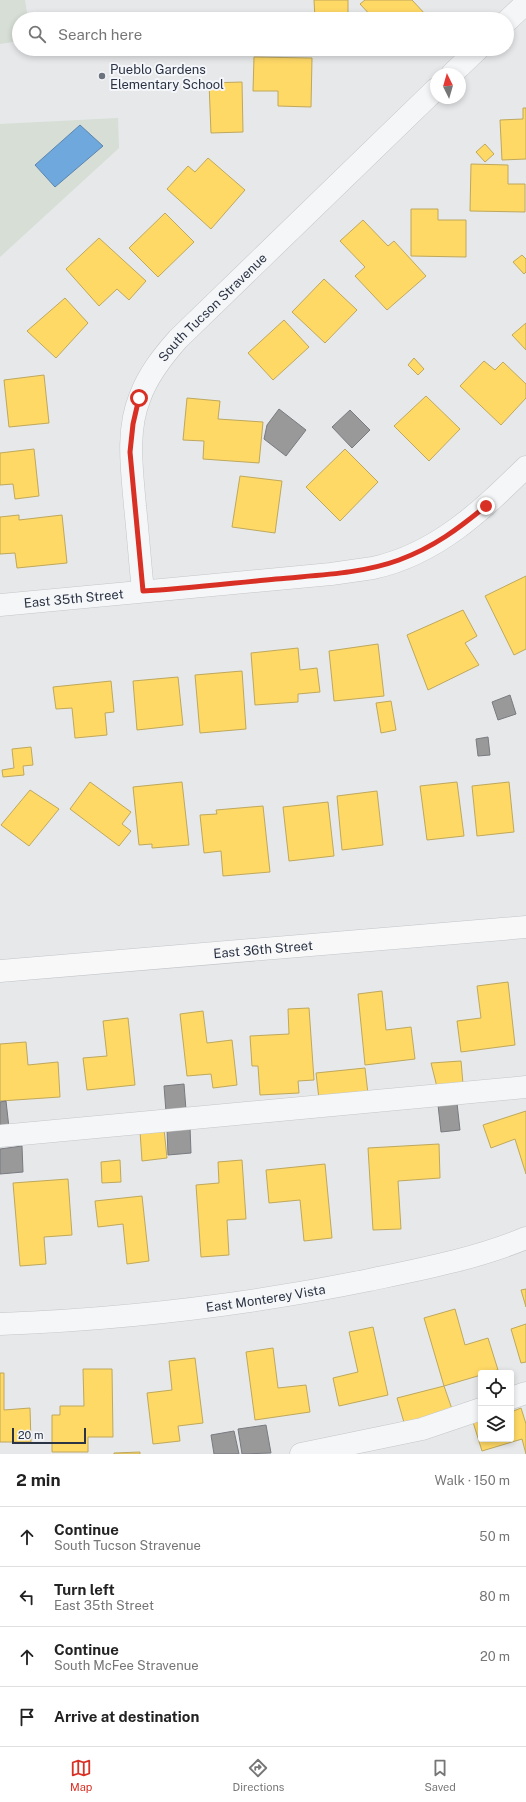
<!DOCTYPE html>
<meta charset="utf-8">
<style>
body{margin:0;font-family:"Public Sans",sans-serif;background:#f6f6f6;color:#222}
.controls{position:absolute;right:12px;bottom:12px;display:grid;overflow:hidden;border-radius:4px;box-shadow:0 2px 6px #0003}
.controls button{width:36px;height:36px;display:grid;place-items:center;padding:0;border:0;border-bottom:1px solid #e0e0e0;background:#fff;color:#222;font:20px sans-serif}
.compass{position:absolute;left:430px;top:68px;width:36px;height:36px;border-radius:50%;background:#fff;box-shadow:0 2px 6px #0003;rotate:355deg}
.scale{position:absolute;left:12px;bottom:10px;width:74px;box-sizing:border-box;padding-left:4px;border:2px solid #2b3445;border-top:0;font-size:11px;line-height:14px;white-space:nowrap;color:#2b3445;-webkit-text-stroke:3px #f4f6f9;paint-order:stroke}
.stop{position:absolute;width:12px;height:12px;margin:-9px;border:3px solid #d93025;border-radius:50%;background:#fff}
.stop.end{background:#d93025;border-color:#fff;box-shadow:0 1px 4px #0008}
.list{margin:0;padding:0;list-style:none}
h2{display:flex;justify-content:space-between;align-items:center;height:52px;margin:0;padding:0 16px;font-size:17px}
h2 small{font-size:13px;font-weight:400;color:#767676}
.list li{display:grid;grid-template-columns:26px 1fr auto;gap:12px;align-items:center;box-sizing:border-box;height:60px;padding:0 16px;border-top:1px solid #e0e0e0}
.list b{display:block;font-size:15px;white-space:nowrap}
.list p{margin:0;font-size:13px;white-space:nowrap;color:#767676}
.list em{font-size:13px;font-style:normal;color:#767676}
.icon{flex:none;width:22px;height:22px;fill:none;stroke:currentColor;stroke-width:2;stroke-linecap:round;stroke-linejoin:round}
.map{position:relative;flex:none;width:526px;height:1454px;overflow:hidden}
.search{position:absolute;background:#fff;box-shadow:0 2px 6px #0003;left:12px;right:12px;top:12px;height:44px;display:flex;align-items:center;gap:10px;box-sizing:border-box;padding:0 14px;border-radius:22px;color:#767676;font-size:15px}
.sheet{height:292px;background:#fff}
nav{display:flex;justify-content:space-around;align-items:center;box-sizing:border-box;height:56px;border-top:1px solid #e0e0e0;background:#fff;font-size:11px;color:#767676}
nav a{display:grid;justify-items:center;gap:2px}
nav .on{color:#d93025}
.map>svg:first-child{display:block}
</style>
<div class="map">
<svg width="526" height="1454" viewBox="0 0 526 1454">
<rect width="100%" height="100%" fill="#e6e8ea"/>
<path fill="#d6ded6" d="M0,0H25L28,19H19V41L0,44Z
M118,118L119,148L0,257V124Z"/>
<path fill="#ffd966" stroke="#bfa85c" d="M314,0H348V19H315Z
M365,0H412L426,15L421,19H374L360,4Z
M317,49H350V50L317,52Z
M254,57L312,58L311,107L278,106V91H253Z
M242,82L243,132L211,133L209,83Z
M523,108H526V159L502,160L500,120L523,119Z
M485,144L494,154L485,162L476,152Z
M208,158L245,190L211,229L167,189L188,166L195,172Z
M471,164L508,165V184H525V212L470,211Z
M411,209H438V220H466V257L411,256Z
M165,213L194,242L158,277L129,248Z
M363,220L388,246L394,241L426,276L387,310L355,276L365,267L340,241Z
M99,238L146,281L129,300L117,289L99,306L66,269Z
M522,255L526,259V272L524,274L513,262Z
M324,279L357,310L325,343L292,312Z
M65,298L88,323L56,358L27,331Z
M284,320L309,347L273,380L248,353Z
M526,323V350L512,335Z
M414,358L424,369L418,375L408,365Z
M484,361L495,370L503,362L526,384V398L501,425L460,386Z
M44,375L49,423L9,427L4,380Z
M426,396L460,429L429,461L394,426Z
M187,398L220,401L218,419L263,422L259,463L203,459L204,441L183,440Z
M34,449L39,496L15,499L13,484L0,485V453Z
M345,449L378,482L340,521L306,487Z
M240,476L282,481L275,533L232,527Z
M19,515V520L62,515L67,563L17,568L15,553L0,554V517Z
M526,576V649L514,655L485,596Z
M463,610L477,636L465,643L479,665L428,690L407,635Z
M378,644L384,696L334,701L329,651Z
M298,648L300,670L317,668L320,692L298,694V702L255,705L251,653Z
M242,671L246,729L200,733L195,675Z
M178,677L183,725L137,730L133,681Z
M111,681L114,712L105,713L107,735L75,738L72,708L56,709L53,687Z
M391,701L396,730L381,733L376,703Z
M31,747L33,765L23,766L24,775L3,777L2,770L14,768L12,749Z
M90,782L131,812L122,824L131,831L119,846L70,809Z
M182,782L189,845L152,848V844L139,845L133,787Z
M457,782L464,836L427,840L420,786Z
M509,782L514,832L477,836L472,786Z
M30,790L59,809L29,846L1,825Z
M377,791L383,845L342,850L337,796Z
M328,802L334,856L289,861L283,807Z
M263,806L270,872L223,876L221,851L204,853L200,815L217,814L216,810Z
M508,982L515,1045L461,1052L457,1021L481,1018L477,986Z
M382,991L386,1030L411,1027L415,1059L365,1065L358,994Z
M309,1008L314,1080L298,1081L299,1093L260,1095L258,1066H252L250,1036L289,1034L288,1009Z
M203,1011L207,1043L232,1040L237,1085L213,1088L211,1074L187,1076L180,1014Z
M128,1018L135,1085L87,1090L83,1058L107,1056L103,1021Z
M26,1042L28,1065L58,1062L60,1097L0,1101V1044Z
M461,1061L463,1084L437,1087L431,1063Z
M365,1068L368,1094L319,1099L316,1073Z
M526,1111V1174L515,1139L491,1148L483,1125Z
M164,1129L167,1158L142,1161L140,1131Z
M439,1144L440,1178L398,1181L401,1229L373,1230L368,1148Z
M120,1160L121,1182L102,1183L101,1162Z
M242,1160L246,1219L227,1220L229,1255L201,1257L196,1185L219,1183L218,1162Z
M325,1164L332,1238L304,1241L300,1200L269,1203L266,1170Z
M68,1179L72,1235L44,1237L46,1264L20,1266L13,1183Z
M142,1196L149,1261L127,1264L123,1224L98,1227L95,1201Z
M526,1289V1307L521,1290Z
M455,1309L465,1345L488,1338L498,1370L481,1373V1375L444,1386L424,1318Z
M526,1324V1362L521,1363L511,1329Z
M373,1327L388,1395L339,1406L333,1378L358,1372L349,1332Z
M273,1348L278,1388L306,1385L310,1412L255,1420L246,1352Z
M195,1358L203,1423L178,1426L180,1441L153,1444L147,1393L172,1390L169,1361Z
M83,1369H112L113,1437H88V1452H52V1415H60V1406H84Z
M0,1373H4V1410L30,1408L31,1442H0Z
M444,1386L453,1412L405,1426L397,1398Z
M521,1408L526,1424V1454L522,1439L482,1451L473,1422L481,1420V1439H511V1412Z
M140,1452V1454H114V1453Z"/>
<path fill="#6fa8dc" stroke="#5b85af" d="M80,125L103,146L55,187L35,165Z"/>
<path fill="#999" stroke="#787b80" d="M279,409L306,430L286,456L264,439L267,425Z
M350,410L370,430L352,448L332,427Z
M510,695L516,714L498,720L492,702Z
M488,737L490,755L478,756L476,739Z
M184,1084L186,1110L166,1112L164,1086Z
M6,1101L9,1128L0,1129V1102Z
M457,1103L460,1130L441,1132L438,1105Z
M190,1127L191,1153L168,1155L167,1129Z
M22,1146L23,1172L0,1174V1149Z
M266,1425L271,1453L242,1454L238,1429Z
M234,1431L239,1454H214L211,1435Z"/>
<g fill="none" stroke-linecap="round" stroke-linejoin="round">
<defs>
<g id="minor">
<path d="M507,21L526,3"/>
<path d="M452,74L478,49"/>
<path id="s1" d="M143,591C140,563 138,534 135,506C132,470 126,431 140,397C148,375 162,357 178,339L436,89"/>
<path id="s2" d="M0,605L331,574C345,572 359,570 373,568C437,554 481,511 526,467"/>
<path d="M0,1136L526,1087"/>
<path id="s3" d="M0,1324C124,1319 247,1305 369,1280C422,1269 475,1259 526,1238"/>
<path d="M511,1398L526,1393"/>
<path d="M301,1454L422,1429L481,1409"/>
</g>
<g id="major">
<path id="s4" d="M0,971L526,927"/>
</g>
</defs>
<use href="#minor" stroke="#c4c6c8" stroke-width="23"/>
<use href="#major" stroke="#c2c5c8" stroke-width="23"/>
<use href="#minor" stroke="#f5f6f7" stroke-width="22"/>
<use href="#major" stroke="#f8f8f8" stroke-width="22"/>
</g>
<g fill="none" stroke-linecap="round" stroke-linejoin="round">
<path stroke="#d93025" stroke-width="5" d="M139,398L133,424L130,452L143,591C187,589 232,583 276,579C317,575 361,574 399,560C434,547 458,529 486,506"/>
</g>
<circle fill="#6c737f" stroke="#f4f6f9" stroke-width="1.5" cx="102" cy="76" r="4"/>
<g text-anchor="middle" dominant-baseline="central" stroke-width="4" stroke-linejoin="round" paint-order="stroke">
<g font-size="13" fill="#2b3445" stroke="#f4f6f9" text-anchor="start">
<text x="110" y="69">Pueblo Gardens<tspan x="110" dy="15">Elementary School</tspan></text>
</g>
<g font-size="13" fill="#2b3445" stroke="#f4f6f9">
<text stroke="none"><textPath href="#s1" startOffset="312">South Tucson Stravenue</textPath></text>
<text stroke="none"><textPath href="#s2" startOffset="74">East 35th Street</textPath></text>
<text stroke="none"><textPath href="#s4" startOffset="264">East 36th Street</textPath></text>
<text stroke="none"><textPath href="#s3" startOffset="267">East Monterey Vista</textPath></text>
</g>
</g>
</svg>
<div class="controls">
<button><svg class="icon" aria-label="locate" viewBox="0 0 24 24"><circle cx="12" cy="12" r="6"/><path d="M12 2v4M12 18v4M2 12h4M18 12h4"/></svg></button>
<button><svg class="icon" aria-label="layers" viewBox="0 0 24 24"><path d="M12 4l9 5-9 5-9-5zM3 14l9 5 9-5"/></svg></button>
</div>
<svg class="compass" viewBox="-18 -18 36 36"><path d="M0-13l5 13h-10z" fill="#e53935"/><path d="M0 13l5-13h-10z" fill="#767676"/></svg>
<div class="scale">20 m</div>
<div class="stop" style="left:139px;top:398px"></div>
<div class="stop end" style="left:486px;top:506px"></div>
<div class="search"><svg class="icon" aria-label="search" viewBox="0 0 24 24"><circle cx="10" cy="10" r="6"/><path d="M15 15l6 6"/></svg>Search here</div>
</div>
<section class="sheet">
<h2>2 min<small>Walk · 150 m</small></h2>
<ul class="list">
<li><svg class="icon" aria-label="ahead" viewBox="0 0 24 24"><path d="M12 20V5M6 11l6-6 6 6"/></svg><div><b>Continue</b><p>South Tucson Stravenue</p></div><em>50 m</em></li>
<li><svg class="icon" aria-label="left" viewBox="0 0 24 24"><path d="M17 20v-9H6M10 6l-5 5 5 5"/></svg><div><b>Turn left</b><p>East 35th Street</p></div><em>80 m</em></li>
<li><svg class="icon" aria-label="ahead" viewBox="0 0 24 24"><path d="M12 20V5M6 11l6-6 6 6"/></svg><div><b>Continue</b><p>South McFee Stravenue</p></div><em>20 m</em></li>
<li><svg class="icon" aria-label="arrive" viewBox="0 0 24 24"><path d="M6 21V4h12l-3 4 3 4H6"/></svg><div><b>Arrive at destination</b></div></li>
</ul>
</section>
<nav>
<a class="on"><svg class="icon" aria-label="map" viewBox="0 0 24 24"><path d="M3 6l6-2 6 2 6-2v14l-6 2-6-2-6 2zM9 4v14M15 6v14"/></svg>Map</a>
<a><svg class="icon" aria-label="directions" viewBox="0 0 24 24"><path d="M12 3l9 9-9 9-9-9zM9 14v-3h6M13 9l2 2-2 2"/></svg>Directions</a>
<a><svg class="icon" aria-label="saved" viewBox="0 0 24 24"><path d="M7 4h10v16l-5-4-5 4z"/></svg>Saved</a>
</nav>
